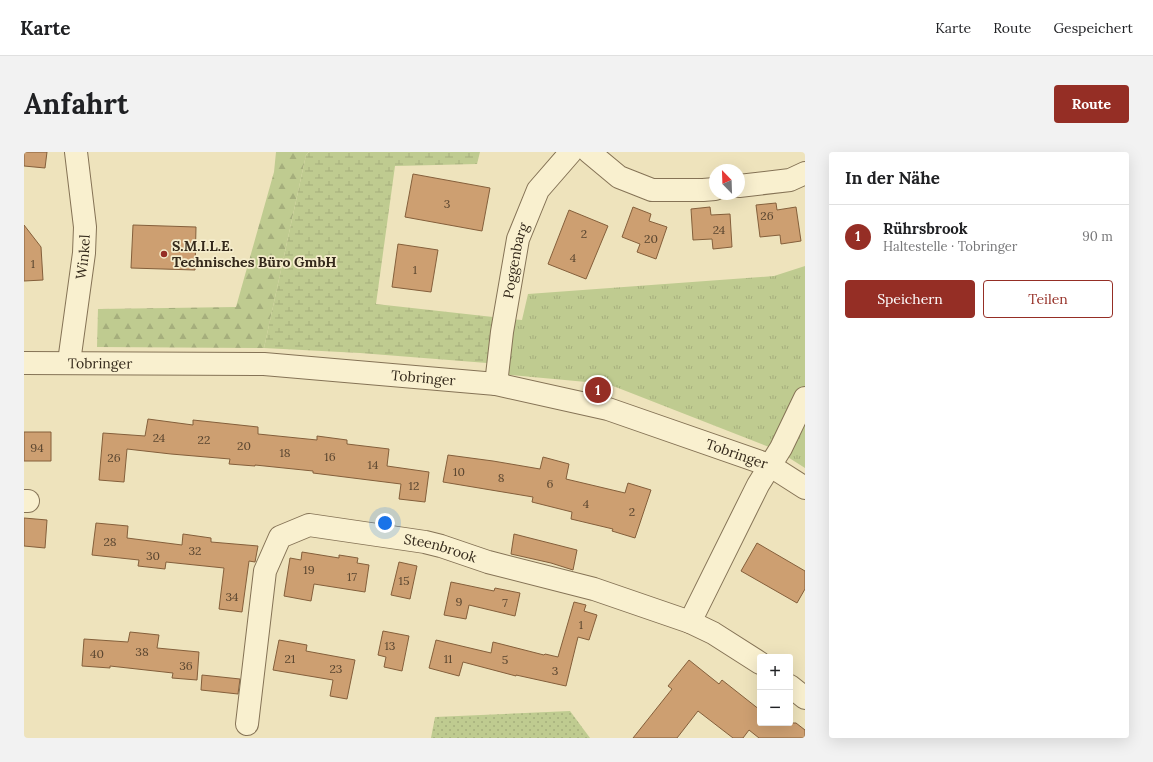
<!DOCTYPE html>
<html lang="de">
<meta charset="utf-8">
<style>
body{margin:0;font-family:Lora,serif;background:#f2f2f2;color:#202124}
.controls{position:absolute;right:12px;bottom:12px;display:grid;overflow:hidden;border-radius:4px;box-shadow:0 4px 16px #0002}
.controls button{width:36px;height:36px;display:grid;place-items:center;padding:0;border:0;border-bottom:1px solid #e0e0e0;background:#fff;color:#202124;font:20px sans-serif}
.compass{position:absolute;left:685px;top:12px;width:36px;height:36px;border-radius:50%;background:#fff;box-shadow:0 4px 16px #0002;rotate:337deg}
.you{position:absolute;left:361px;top:371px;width:14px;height:14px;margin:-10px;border:3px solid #fff;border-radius:50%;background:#1a73e8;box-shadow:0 0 0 6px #1a73e833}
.badge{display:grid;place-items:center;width:26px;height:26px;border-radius:50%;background:#952e25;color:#fff;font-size:13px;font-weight:700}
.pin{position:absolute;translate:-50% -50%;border:2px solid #fff;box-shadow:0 1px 4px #0006}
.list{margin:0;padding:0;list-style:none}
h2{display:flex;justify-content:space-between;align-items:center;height:52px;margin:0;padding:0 16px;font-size:17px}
h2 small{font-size:13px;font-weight:400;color:#757577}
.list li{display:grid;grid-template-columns:26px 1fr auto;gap:12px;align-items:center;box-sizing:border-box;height:64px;padding:0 16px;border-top:1px solid #e0e0e0}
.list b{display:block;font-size:15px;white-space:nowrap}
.list p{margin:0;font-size:13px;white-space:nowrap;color:#757577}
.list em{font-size:13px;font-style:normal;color:#757577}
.actions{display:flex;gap:8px;padding:12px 16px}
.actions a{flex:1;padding:9px 0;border:1px solid #952e25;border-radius:4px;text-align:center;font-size:14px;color:#952e25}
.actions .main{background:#952e25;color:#fff}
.map{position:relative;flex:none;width:781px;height:586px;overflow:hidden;border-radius:4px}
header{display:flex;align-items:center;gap:24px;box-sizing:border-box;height:56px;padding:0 20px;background:#fff;border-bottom:1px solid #e0e0e0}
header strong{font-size:19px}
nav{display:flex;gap:22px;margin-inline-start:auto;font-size:14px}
.intro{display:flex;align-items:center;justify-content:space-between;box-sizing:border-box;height:96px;padding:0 24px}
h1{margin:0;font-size:28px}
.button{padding:10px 18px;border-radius:4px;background:#952e25;color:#fff;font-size:14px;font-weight:700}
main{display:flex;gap:24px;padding:0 24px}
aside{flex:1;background:#fff;border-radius:4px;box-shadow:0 4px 16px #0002}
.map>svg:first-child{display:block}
</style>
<header>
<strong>Karte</strong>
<nav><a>Karte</a><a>Route</a><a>Gespeichert</a></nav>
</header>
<div class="intro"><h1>Anfahrt</h1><a class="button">Route</a></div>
<main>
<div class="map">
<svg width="781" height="586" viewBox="0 0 781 586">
<defs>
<pattern id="grass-tufts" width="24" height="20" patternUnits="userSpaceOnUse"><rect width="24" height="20" fill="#bfcb90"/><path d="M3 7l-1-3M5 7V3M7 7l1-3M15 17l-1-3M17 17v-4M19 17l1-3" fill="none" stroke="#a5ae7c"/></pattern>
<pattern id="forest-firs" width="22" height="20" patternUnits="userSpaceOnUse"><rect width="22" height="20" fill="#bfcb90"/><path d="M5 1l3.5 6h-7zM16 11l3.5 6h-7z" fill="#a5ae7c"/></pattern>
<pattern id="wetland-marsh" width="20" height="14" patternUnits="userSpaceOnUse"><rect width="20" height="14" fill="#bfcb90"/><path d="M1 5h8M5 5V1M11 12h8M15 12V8" fill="none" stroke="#a5ae7c"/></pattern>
<pattern id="garden-dots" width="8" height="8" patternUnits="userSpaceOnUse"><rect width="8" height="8" fill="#bfcb90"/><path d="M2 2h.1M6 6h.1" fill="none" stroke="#a5ae7c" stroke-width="1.8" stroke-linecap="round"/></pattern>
</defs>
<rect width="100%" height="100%" fill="#eee3bc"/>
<path fill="url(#grass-tufts)" d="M781,114V237L750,297L584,232L477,222L486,167L498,168L504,142L750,124Z
M781,267V316L759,302Z"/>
<path fill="url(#forest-firs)" d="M252,0H285L282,3L240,196L73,195L74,157L212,155L250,20Z"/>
<path fill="url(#wetland-marsh)" d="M285,0H456L453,12L371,14L352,152L469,165L463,211L336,201L240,196L282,3Z"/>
<path fill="url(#garden-dots)" d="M546,559L566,586H407L411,565Z"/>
<path fill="#cd9f71" stroke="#845f3b" d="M0,0H23L21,16L0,14Z
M389,22L466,36L458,79L381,65Z
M752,51L753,58L772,55L777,89L757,92L756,83L736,85L732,53Z
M609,55L627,62L625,69L643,75L632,107L613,100L616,92L598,85Z
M686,55L687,63L706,62L708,95L689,97L688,87L669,88L667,57Z
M545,58L584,74L562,127L524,112Z
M0,73L17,95L19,128L0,129Z
M109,73L172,75L171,118L107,116Z
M374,92L414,98L407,140L368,135Z
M124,267L169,273V268L234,275V282L293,288V284L323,288V292L365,297L363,314L405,320L401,350L375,347L377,332L289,321V319L231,313V314L205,312L206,307L147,302L103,297L100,330L75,328L79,281L121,284Z
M0,280H27V309H0Z
M424,303L469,309L516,317L519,305L545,312L542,327L601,341L604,331L627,338L611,386L588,379L589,377L547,367L548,360L508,350L509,345L419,330Z
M0,366L23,368L21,396L0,394Z
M72,371L104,374L103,386L158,393L159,382L187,386V390L234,394L231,410L225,409L218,460L195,457L200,416L142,410L141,417L114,414L115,408L68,403Z
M490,382L553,398L549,418L527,411L487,402Z
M733,391L781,419V437L773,451L717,419Z
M278,400L315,406V403L334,406L333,411L345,413L341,440L290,432L287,449L260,444L266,406L277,408Z
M375,410L393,414L386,447L367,443Z
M427,430L470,439L471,436L496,441L491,464L445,453L442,467L420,463Z
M550,450L562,453L560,459L573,463L565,488L554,485L542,534L492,523V524L439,510L435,524L405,516L412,488L467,501L469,490L520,503L521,502L534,505Z
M359,479L385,484L378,519L360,515L362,505L354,503Z
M106,480L135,483L133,496L175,500L173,528L148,526L149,521L86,514V516L58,514L60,487L104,490Z
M255,488L283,493L282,499L331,508L323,547L306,544L309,528L249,518Z
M665,508L695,532L698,528L736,558V571H772L781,578V586H735L725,578L719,586H709L674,559L653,586H609L648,537L644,534Z
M178,523L216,527L214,542L177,538Z"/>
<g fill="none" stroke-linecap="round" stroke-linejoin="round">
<defs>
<g id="minor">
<path d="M565,0L595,25L628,38H679L691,37"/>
<path d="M715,34L766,28L781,21"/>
<path id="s1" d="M45,210L60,101L61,75L52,0"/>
<path id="s2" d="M0,211L240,212L472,232L584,257L745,313L781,336"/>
<path id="s3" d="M472,232L478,180L494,87L514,38L547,0"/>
<path d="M0,349H4"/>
<path d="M736,511L689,481L666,470L734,333L757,296L781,246"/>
<path d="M766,534L781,546"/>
<path id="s4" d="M223,572L241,419L256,385L285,373L401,390L417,394L464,410L570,437L666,470"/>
</g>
</defs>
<use href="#minor" stroke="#857356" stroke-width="24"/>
<use href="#minor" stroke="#f9f0cf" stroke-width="22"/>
</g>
<circle fill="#952e25" stroke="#f5edcc" stroke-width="1.5" cx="140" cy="102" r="4"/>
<g text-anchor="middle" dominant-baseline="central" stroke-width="3.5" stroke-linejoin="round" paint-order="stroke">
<g font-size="12" fill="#5a4630">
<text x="423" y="51">3</text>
<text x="743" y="63">26</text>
<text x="695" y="77">24</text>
<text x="560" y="81">2</text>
<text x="627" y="86">20</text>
<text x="549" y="105">4</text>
<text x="9" y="111">1</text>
<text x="391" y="117">1</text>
<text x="135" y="285">24</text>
<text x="180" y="287">22</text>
<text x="220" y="293">20</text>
<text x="13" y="295">94</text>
<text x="261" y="300">18</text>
<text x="306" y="304">16</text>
<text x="90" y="305">26</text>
<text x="349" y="312">14</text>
<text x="435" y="319">10</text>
<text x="477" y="325">8</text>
<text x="526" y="331">6</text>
<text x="390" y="333">12</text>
<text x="562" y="351">4</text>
<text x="608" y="359">2</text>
<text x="86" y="389">28</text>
<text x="171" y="398">32</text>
<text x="129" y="403">30</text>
<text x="285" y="417">19</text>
<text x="328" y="424">17</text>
<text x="380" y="428">15</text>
<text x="208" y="444">34</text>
<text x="435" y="449">9</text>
<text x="481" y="450">7</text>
<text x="557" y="472">1</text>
<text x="366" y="493">13</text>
<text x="118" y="499">38</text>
<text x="73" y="501">40</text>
<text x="266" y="506">21</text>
<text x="424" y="506">11</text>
<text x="481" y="507">5</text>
<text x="162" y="513">36</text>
<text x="312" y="516">23</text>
<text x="531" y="518">3</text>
</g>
<g font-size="14" font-weight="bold" fill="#34291b" stroke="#f5edcc" text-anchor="start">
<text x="148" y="94">S.M.I.L.E.<tspan x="148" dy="16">Technisches Büro GmbH</tspan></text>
</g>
<g font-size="14" fill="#34291b" stroke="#f5edcc">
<text stroke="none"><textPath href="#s1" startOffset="106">Winkel</textPath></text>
<text stroke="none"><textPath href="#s3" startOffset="125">Poggenbarg</textPath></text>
<text stroke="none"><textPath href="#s2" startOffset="76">Tobringer</textPath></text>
<text stroke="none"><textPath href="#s2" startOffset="400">Tobringer</textPath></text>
<text stroke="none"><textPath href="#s2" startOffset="724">Tobringer</textPath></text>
<text stroke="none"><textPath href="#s4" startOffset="356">Steenbrook</textPath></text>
</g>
</g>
</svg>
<div class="controls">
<button>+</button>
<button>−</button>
</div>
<svg class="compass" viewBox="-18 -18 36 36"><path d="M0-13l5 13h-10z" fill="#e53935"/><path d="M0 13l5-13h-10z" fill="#757577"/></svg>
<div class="you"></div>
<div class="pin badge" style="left:574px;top:238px">1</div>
</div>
<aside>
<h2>In der Nähe<small></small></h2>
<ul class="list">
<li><span class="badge">1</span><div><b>Rührsbrook</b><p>Haltestelle · Tobringer</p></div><em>90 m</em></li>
</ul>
<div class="actions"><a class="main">Speichern</a><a>Teilen</a></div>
</aside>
</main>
